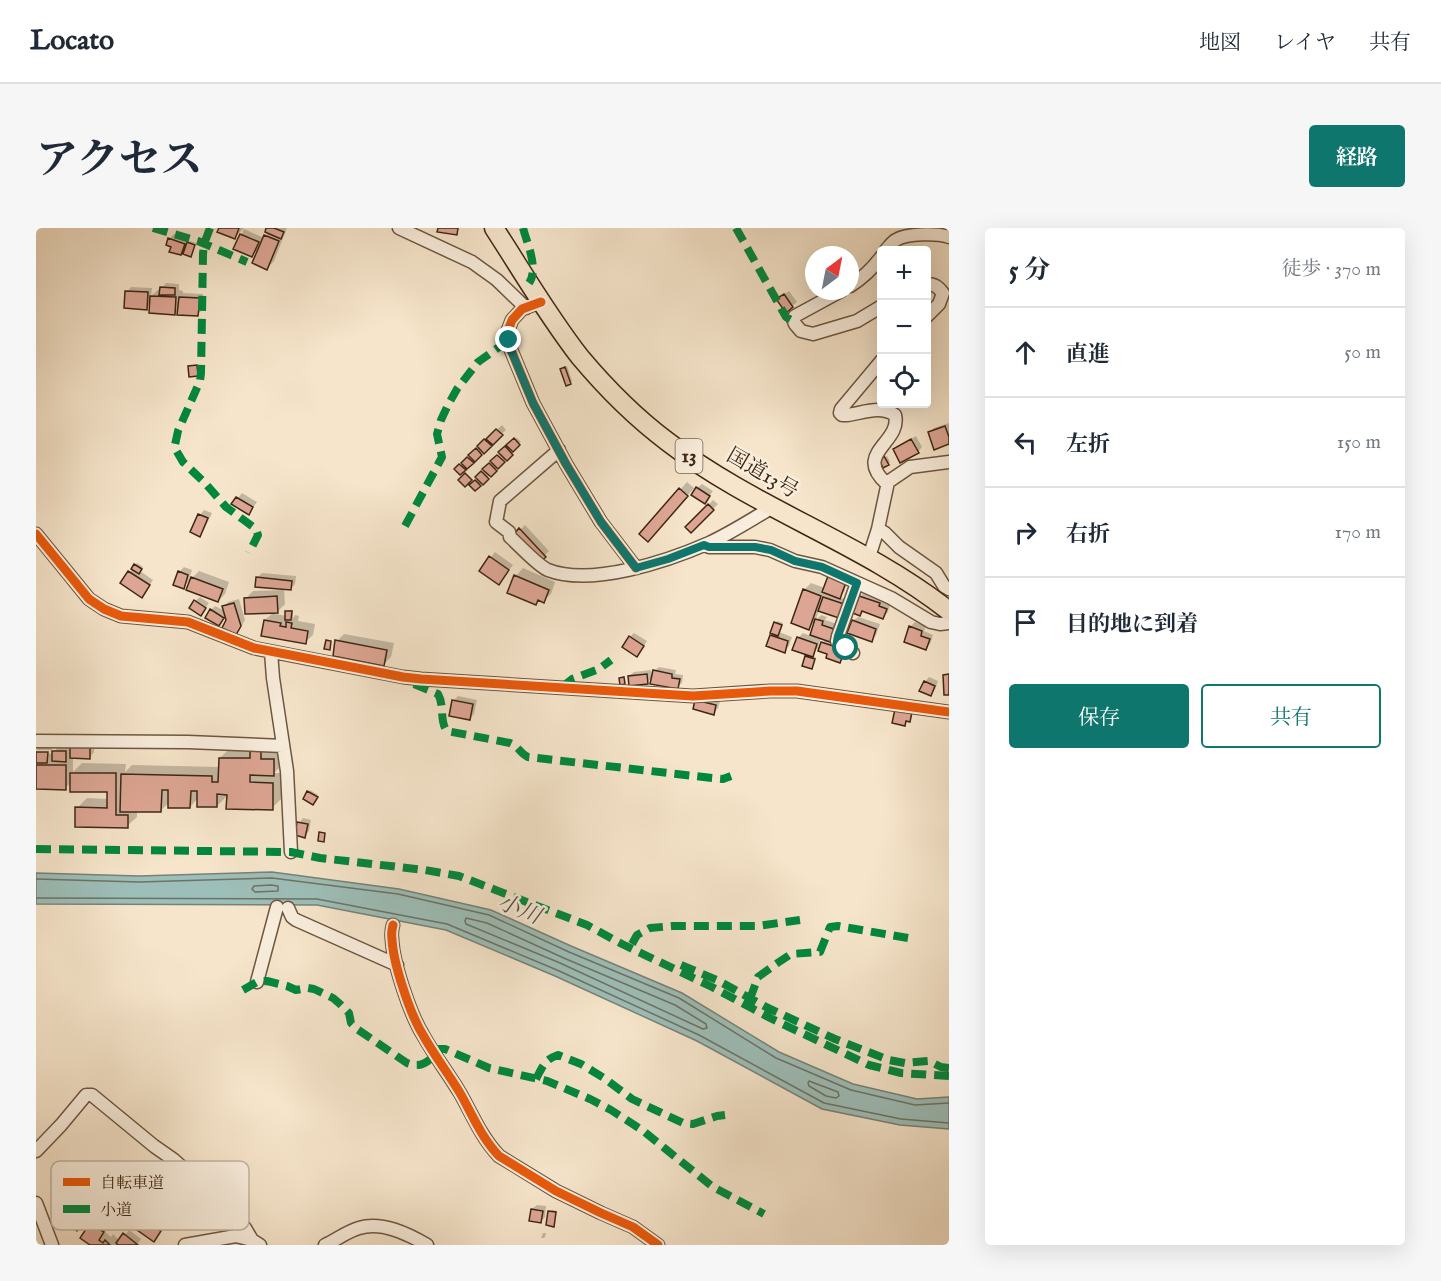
<!DOCTYPE html>
<html lang="ja">
<meta charset="utf-8">
<style>
body{margin:0;font-family:"IM FELL English","Noto Serif JP",serif;background:#f6f6f7;color:#1f2937}
.controls{position:absolute;right:18px;top:18px;display:grid;overflow:hidden;border-radius:6px;box-shadow:0 6px 24px #0002}
.controls button{width:54px;height:54px;display:grid;place-items:center;padding:0;border:0;border-bottom:2px solid #e0e1e3;background:#fff;color:#1f2937;font:30px sans-serif}
.compass{position:absolute;left:769px;top:18px;width:54px;height:54px;border-radius:50%;background:#fff;box-shadow:0 6px 24px #0002;rotate:32deg}
.stop{position:absolute;width:18px;height:18px;margin:-14px;border:4px solid #0f766e;border-radius:50%;background:#fff}
.stop.end{background:#0f766e;border-color:#fff;box-shadow:0 2px 6px #0008}
.list{margin:0;padding:0;list-style:none}
h2{display:flex;justify-content:space-between;align-items:center;height:78px;margin:0;padding:0 24px;font-size:26px}
h2 small{font-size:20px;font-weight:400;color:#747a83}
.list li{display:grid;grid-template-columns:39px 1fr auto;gap:18px;align-items:center;box-sizing:border-box;height:90px;padding:0 24px;border-top:2px solid #e0e1e3}
.list b{display:block;font-size:22px;white-space:nowrap}
.list em{font-size:20px;font-style:normal;color:#747a83}
.actions{display:flex;gap:12px;padding:18px 24px}
.actions a{flex:1;padding:14px 0;border:2px solid #0f766e;border-radius:6px;text-align:center;font-size:21px;color:#0f766e}
.actions .main{background:#0f766e;color:#fff}
.icon{flex:none;width:33px;height:33px;fill:none;stroke:currentColor;stroke-width:2;stroke-linecap:round;stroke-linejoin:round}
.map{position:relative;flex:none;width:913px;height:1017px;overflow:hidden;border-radius:6px}
header{display:flex;align-items:center;gap:36px;box-sizing:border-box;height:84px;padding:0 30px;background:#fff;border-bottom:2px solid #e0e1e3}
header strong{font-size:28px}
nav{display:flex;gap:33px;margin-inline-start:auto;font-size:21px}
.intro{display:flex;align-items:center;justify-content:space-between;box-sizing:border-box;height:144px;padding:0 36px}
h1{margin:0;font-size:42px}
.button{padding:15px 27px;border-radius:6px;background:#0f766e;color:#fff;font-size:21px;font-weight:700}
main{display:flex;gap:36px;padding:0 36px}
aside{flex:1;background:#fff;border-radius:6px;box-shadow:0 6px 24px #0002}
.map>svg:first-child{display:block}
</style>
<header>
<strong>Locato</strong>
<nav><a>地図</a><a>レイヤ</a><a>共有</a></nav>
</header>
<div class="intro"><h1>アクセス</h1><a class="button">経路</a></div>
<main>
<div class="map">
<svg width="913" height="1017" viewBox="0 0 913 1017">
<rect width="100%" height="100%" fill="#f6e5cb"/>
<filter id="stains"><feTurbulence type="fractalNoise" baseFrequency=".00333" numOctaves="4"/><feColorMatrix values="0 0 0 0 .2 0 0 0 0 .09 0 0 0 0 .02 0 0 0 .5 -.17"/></filter>
<radialGradient id="worn" r=".72"><stop offset=".6" stop-color="#630" stop-opacity="0"/><stop offset="1" stop-color="#630" stop-opacity=".3"/></radialGradient>
<path fill="#9dbfb9" stroke="#778277" stroke-width="1.5" d="M236,644L363,661L455,682L535,718L646,765L743,824L817,856L881,871L913,869V901L864,897L786,881L661,813L519,748L410,702L281,677L0,676V645L103,648Z"/>
<path fill="#0003" fill-rule="evenodd" d="M184,0H208L199,9Z
M232,0H251L238,33L231,40L224,19L216,28L199,21L208,1L228,10L233,4Z
M138,6L152,11L150,17L154,13L160,15L155,27L151,19L144,26L133,11Z
M130,55L143,56V62L147,63V65L167,66L166,82L162,86L143,81L139,86L115,75L110,80L91,64L95,59L116,60L115,68L123,61H125Z
M753,63L761,74L756,78L747,67Z
M531,138L536,153L534,155L525,141Z
M913,195V215L893,205L898,200Z
M466,197L470,202L424,245L420,241Z
M880,208L886,219L882,224L859,221L864,217Z
M481,210L485,214L476,222L478,224L439,261L435,257L442,250V249L466,222Z
M851,228L854,234L852,236L846,230Z
M651,254L658,260L620,305L605,306Z
M666,256L677,263L669,274L661,260Z
M206,265L221,274L213,285L197,276Z
M677,272L682,276L655,303L651,299Z
M168,282L176,285L168,302L163,307L156,304L164,287Z
M489,297L513,323L504,332L480,306Z
M459,324L477,337L467,350L445,342Z
M101,335L107,339L104,343L117,352L110,363L86,355Z
M148,339L156,342L152,354L163,343L193,354L189,366L182,373L156,350L147,359L143,344Z
M487,340L519,354L515,366L507,373L503,371L500,375L480,348Z
M226,345L260,348L259,356L255,361L248,360L249,376L239,386L251,388V383L253,382H257V390L259,387L263,388L262,393L279,396L277,407L269,414L229,392L238,384L210,370L217,363L247,362V360L222,349Z
M813,350L808,364L803,369L814,373L810,385L783,382L780,392L785,387L791,389L789,392L801,396V409L813,418L809,429L804,434L793,425L781,421L775,428L780,429L777,437L770,429L773,426L762,410L767,405L775,408L780,392L772,400L768,362L775,355L789,360ZM785,409L790,411L782,419Z
M828,364L848,371L847,373L854,376L852,384L847,389L828,382L824,386V369Z
M164,369L173,375L165,386L159,373Z
M203,371L209,392L204,401L200,405L192,393L190,387L183,396L175,382L179,378L189,383L188,379L192,374Z
M822,389L844,396L840,407L836,412L817,393Z
M741,393L747,395L743,404L756,409L753,418L748,423L735,408L738,405L740,395Z
M879,394L890,398L888,403L897,407L894,416L890,420L874,399Z
M598,405L611,413L605,422L594,409Z
M308,406L358,415L355,429L348,436L301,413Z
M623,439L640,442L639,446L647,447L646,455L641,459L618,443Z
M615,442L616,450L611,454L593,448L598,444Z
M893,449L902,453L899,462L894,466L889,454Z
M422,468L441,472L438,486L434,490L417,473Z
M665,468L684,473L682,480L678,485L658,480Z
M226,511H234V521H247V536L238,545H247L246,570L236,580L192,567L181,578L162,570L154,579L134,574L124,583L101,582V589L91,598L41,580L51,570L73,571V563L36,554L29,560H0V525L19,526V523L22,519H35L58,514V524L54,529H37V544L46,535L90,536L89,544L96,537L184,539V530L194,520Z
M2,520H16V522H0Z
M274,562L282,567L278,574L273,564Z
M267,590L275,592L273,603L269,608L263,595Z
M501,977L510,978L509,989L504,994L496,981Z
M516,982L521,983L519,995L517,997L514,984Z
M113,988L128,998L118,1012L103,1001Z
M62,989L74,996L69,1004L75,1009L77,1006L84,1013L93,1002L105,1011L101,1017H56L55,996Z
M507,1005H510L509,1009L508,1010H505Z"/>
<g fill="none" stroke-linecap="round" stroke-linejoin="round">
<path stroke="#6e7266" stroke-width="1.5" d="M0,651L103,654L236,650L362,666L453,687L533,724L643,770L740,830L815,862L879,877L913,875
M235,657L242,658V663L219,664L216,661L218,658Z
M0,670L281,671L411,696L521,742L663,807L788,875L865,891L913,895
M430,690L451,695L530,731L639,777L670,796L671,800L667,801L524,735L430,696L429,693Z
M773,853L802,864L803,868L800,870L790,868L773,858L772,855Z"/>
</g>
<path fill="#dda694" stroke="#3f2613" stroke-width="1.5" d="M183,0H203L199,11L181,4Z
M230,0H238L248,4L245,11L229,4Z
M402,0H422L421,7L401,4Z
M204,6L223,14L216,29L197,21Z
M228,7L243,13L231,42L216,35Z
M132,10L149,16L145,27L133,24L135,19L130,17Z
M151,14L159,17L155,29L147,26Z
M124,59L139,60V67H123Z
M89,63L112,64L111,82L88,80Z
M748,66L757,79L750,85L740,71Z
M114,68L140,69L139,87L113,85Z
M143,69L164,70L162,88L141,87Z
M161,137L162,148L153,149L152,138Z
M529,139L535,156L530,158L524,141Z
M909,198L913,209V216L898,222L892,204Z
M460,201L467,207L457,217L450,211Z
M478,210L484,217L477,224L470,217Z
M448,211L456,218L448,226L441,218Z
M875,211L883,225L864,235L857,221Z
M469,218L477,227L471,233L462,224Z
M440,220L446,227L439,234L432,227Z
M461,227L469,234L462,241L454,233Z
M848,228L853,237L847,240L843,231Z
M431,229L438,235L431,241L425,235Z
M453,235L461,243L455,249L446,241Z
M423,236L430,242L424,247L418,241Z
M445,243L453,251L447,257L439,249Z
M429,245L436,252L429,259L422,252Z
M439,252L445,258L439,263L433,257Z
M660,259L674,268L669,276L655,267Z
M643,260L652,268L612,314L603,306Z
M200,269L217,279L213,287L195,276Z
M672,276L678,282L655,305L649,299Z
M162,286L172,290L164,309L154,304Z
M483,300L510,329L504,334L478,306Z
M453,328L473,342L463,357L443,343Z
M98,336L106,341L103,346L95,341Z
M92,343L114,357L106,370L84,355Z
M142,343L152,347L148,361L137,357Z
M478,347L513,362L508,375L502,372L500,377L471,365Z
M792,348L810,354L804,371L786,364Z
M155,349L187,361L182,374L150,362Z
M220,349L256,353L255,362L219,359Z
M767,361L785,368L773,402L755,395Z
M241,368L242,385L209,386L208,370Z
M823,368L844,375L843,378L851,381L847,391L826,383L824,388L817,385Z
M787,369L811,377L806,391L782,383Z
M158,372L170,380L165,388L153,380Z
M198,375L205,398L200,407L186,400L190,392L186,378Z
M174,381L188,390L183,398L169,390Z
M249,383H256L255,392H249Z
M779,391L787,393L786,397L798,401L796,407L799,408L797,415L774,407Z
M228,392L245,395L244,398L250,399V394L256,395L255,400L272,403L270,416L225,408Z
M816,392L840,401L836,414L811,405Z
M738,394L746,397L742,408L734,405Z
M873,398L886,403L885,408L894,411L890,422L868,414Z
M734,407L752,413L749,425L730,418Z
M593,408L608,418L601,429L586,419Z
M761,409L781,416L777,429L756,422Z
M290,412L295,413L294,422L288,421Z
M299,412L351,422L348,438L297,428Z
M785,414L809,422L804,435L790,430L791,426L782,423Z
M769,428L779,431L776,441L766,438Z
M617,442L636,446V450L644,451L642,461L614,456Z
M611,446L612,456L593,458L592,448Z
M913,446V467H908L907,447Z
M588,449L589,456L584,457L583,450Z
M888,453L899,458L895,468L883,463Z
M416,472L437,476L434,492L413,488Z
M659,472L680,477L678,487L657,481Z
M859,481L876,484L874,494L870,493L869,498L856,495Z
M34,517L54,518V531L34,530Z
M214,520L225,521V531H238V548L214,547V554L237,555V582L190,581L191,567L181,566V579H161V563H155L154,580H132V562H126L125,584H84L85,546L176,548V554H182L183,530H214Z
M16,523H30V534L16,533Z
M0,524H12L11,535H0Z
M0,537H30V562L0,561Z
M34,545H80V587H92V600L39,599V579L71,580V564H34Z
M271,563L282,569L277,577L267,571Z
M261,594L272,596L269,610L259,607Z
M283,604L289,605L288,614L282,613Z
M28,976L50,990L41,1003L20,989Z
M495,981L507,983L505,995L493,993Z
M512,983L520,984L518,999L510,997Z
M107,992L125,1003L118,1014L101,1002Z
M54,995L68,1004L63,1012L67,1015L69,1012L74,1017H54L44,1010Z
M87,1005L102,1017H82L80,1015Z"/>
<g fill="none" stroke-linecap="round" stroke-linejoin="round">
<defs>
<path id="minor" d="M363,0L436,34L461,52L490,80
M850,22C853,19 856,14 860,12C871,5 901,5 913,9
M890,56C899,56 902,59 907,65L903,76L890,89
M814,58C827,50 837,40 846,28
M805,63L759,88L757,91L759,96L765,103L777,106L821,93L846,78
M505,74L486,81L476,92L471,105L475,122L497,175L530,236L565,294L600,340
M846,132L805,181L804,185L806,187H811C827,185 844,177 859,187C866,215 816,225 851,256
M523,222L464,273L460,294L473,304L474,309C483,317 502,338 512,342C555,359 632,333 673,315C695,305 716,291 737,279
M842,301L849,305L863,319L900,345L908,358L913,361
M0,306L53,371L68,381L85,388L152,394L218,420L367,449L385,451L657,468L734,463H761L913,484
M669,317L673,319H719L734,322L759,333L786,339L855,370L895,394L904,396L913,395
M833,329L842,301L852,254L874,239L913,234
M235,424L237,450L251,543L255,624
M817,425L801,413L802,408L821,355
M0,513L152,514L247,518
M252,680L256,689L260,692L361,737
M357,697C356,701 355,706 356,711C357,735 374,786 387,807C398,827 412,845 424,865C436,886 445,909 463,928L520,963L565,985L597,999L622,1017
M221,754L241,679
M0,923L25,897L50,867H56L118,918L138,932L165,956L209,1000L216,1012
M0,975L16,1017
M149,1017L200,1008L216,1012L224,1017
M289,1017C300,1012 312,1003 323,1000C346,993 372,1006 391,1017"/>
<path id="highway" d="M458,0C486,43 512,88 544,129C570,160 600,190 632,214C719,281 827,315 913,383"/>
</defs>
<use href="#minor" stroke="#6d5641" stroke-width="15"/>
<use href="#highway" stroke="#3f2613" stroke-width="21"/>
<use href="#minor" stroke="#f9eedd" stroke-width="12"/>
<use href="#highway" stroke="#f6e5cb" stroke-width="18"/>
<path stroke="#00873e" stroke-width="8" stroke-dasharray="15 8" stroke-linecap="butt" d="M117,0L162,13L211,34
M174,0L168,16L167,26L165,145L164,153L142,203L139,217L140,222L147,234L169,255L190,279L220,301L222,307L213,325
M487,0C491,15 503,41 493,55
M700,0L750,89L757,93
M369,298L406,229L401,206L405,192L412,177L421,161L442,134L473,112
M378,456L402,466C409,478 403,493 411,503L474,515C482,518 485,526 492,529L676,550L687,551L695,548
M526,459L536,451L563,441L575,432
M0,621L255,624L284,630L389,642L423,648L551,697L586,716L676,759L736,791L833,837L865,845L913,848
M596,716L601,707L614,700L637,698H721L764,692
M645,737L681,752L730,779L799,811L853,832L869,835L893,833L905,839L913,840
M207,762L221,754L231,753L251,758L260,762L272,760L278,761L297,770L304,776L313,785L315,795L321,801L371,835C386,841 394,833 403,821H409L453,840L511,853L554,871L575,882L606,902L677,959L728,986
M714,771L722,749L740,736L755,726L784,724L794,699L802,698L872,710
M500,851C507,838 508,832 522,827L545,836L568,850L596,871L647,895L657,896L681,888L689,887"/>
<defs>
<path id="cycleway" d="M505,74L486,81L476,92L471,105L475,122L497,175L530,236L565,294L600,340
M0,306L53,371L68,381L85,388L152,394L218,420L367,449L385,451L657,468L734,463H761L913,484
M357,697C356,701 355,706 356,711C357,735 374,786 387,807C398,827 412,845 424,865C436,886 445,909 463,928L520,963L565,985L597,999L622,1017"/>
</defs>
<use href="#cycleway" stroke="#f9eedd" stroke-width="13"/>
<use href="#cycleway" stroke="#e8590c" stroke-width="9"/>
</g>
<g fill="none" stroke-linecap="round" stroke-linejoin="round">
<path stroke="#0f766e" stroke-width="8" d="M473,112L475,122L497,175L530,236L565,294L600,340L632,331L668,317L673,319H719L735,322L759,333L786,339L821,355L802,408L801,413L810,420"/>
</g>
<g text-anchor="middle" dominant-baseline="central" stroke-width="5" stroke-linejoin="round" paint-order="stroke">
<rect fill="#f9eedd" stroke="#776250" stroke-width="1.5" x="639.5" y="211" width="27" height="34" rx="4.5"/>
<g font-size="20" font-weight="bold" fill="#3f2613">
<text x="653" y="228">13</text>
</g>
<g font-size="21" fill="#3f2613" stroke="#f9eedd">
<text transform="translate(726 246) rotate(30)">国道13号</text>
</g>
<g font-size="22" font-style="italic" fill="#5b5445" stroke="#f9eedd">
<text transform="translate(483 682) rotate(22)">小川</text>
</g>
</g>
<rect x="15" y="933" width="198" height="69" rx="9" fill="#f9eedd" stroke="#c1b2a0" stroke-width="1.5"/>
<rect x="27" y="950" width="27" height="8" fill="#e8590c"/>
<rect x="27" y="977" width="27" height="8" fill="#00873e"/>
<g font-size="16" fill="#3f2613">
<text x="64" y="960">自転車道</text>
<text x="64" y="987">小道</text>
</g>
<rect width="100%" height="100%" filter="url(#stains)"/>
<rect width="100%" height="100%" fill="url(#worn)"/>
</svg>
<div class="controls">
<button>+</button>
<button>−</button>
<button><svg class="icon" aria-label="locate" viewBox="0 0 24 24"><circle cx="12" cy="12" r="6"/><path d="M12 2v4M12 18v4M2 12h4M18 12h4"/></svg></button>
</div>
<svg class="compass" viewBox="-18 -18 36 36"><path d="M0-13l5 13h-10z" fill="#e53935"/><path d="M0 13l5-13h-10z" fill="#747a83"/></svg>
<div class="stop" style="left:810px;top:420px"></div>
<div class="stop end" style="left:473px;top:112px"></div>
</div>
<aside>
<h2>5 分<small>徒歩 · 370 m</small></h2>
<ul class="list">
<li><svg class="icon" aria-label="ahead" viewBox="0 0 24 24"><path d="M12 20V5M6 11l6-6 6 6"/></svg><div><b>直進</b></div><em>50 m</em></li>
<li><svg class="icon" aria-label="left" viewBox="0 0 24 24"><path d="M17 20v-9H6M10 6l-5 5 5 5"/></svg><div><b>左折</b></div><em>150 m</em></li>
<li><svg class="icon" aria-label="right" viewBox="0 0 24 24"><path d="M7 20v-9h11M14 6l5 5-5 5"/></svg><div><b>右折</b></div><em>170 m</em></li>
<li><svg class="icon" aria-label="arrive" viewBox="0 0 24 24"><path d="M6 21V4h12l-3 4 3 4H6"/></svg><div><b>目的地に到着</b></div></li>
</ul>
<div class="actions"><a class="main">保存</a><a>共有</a></div>
</aside>
</main>
